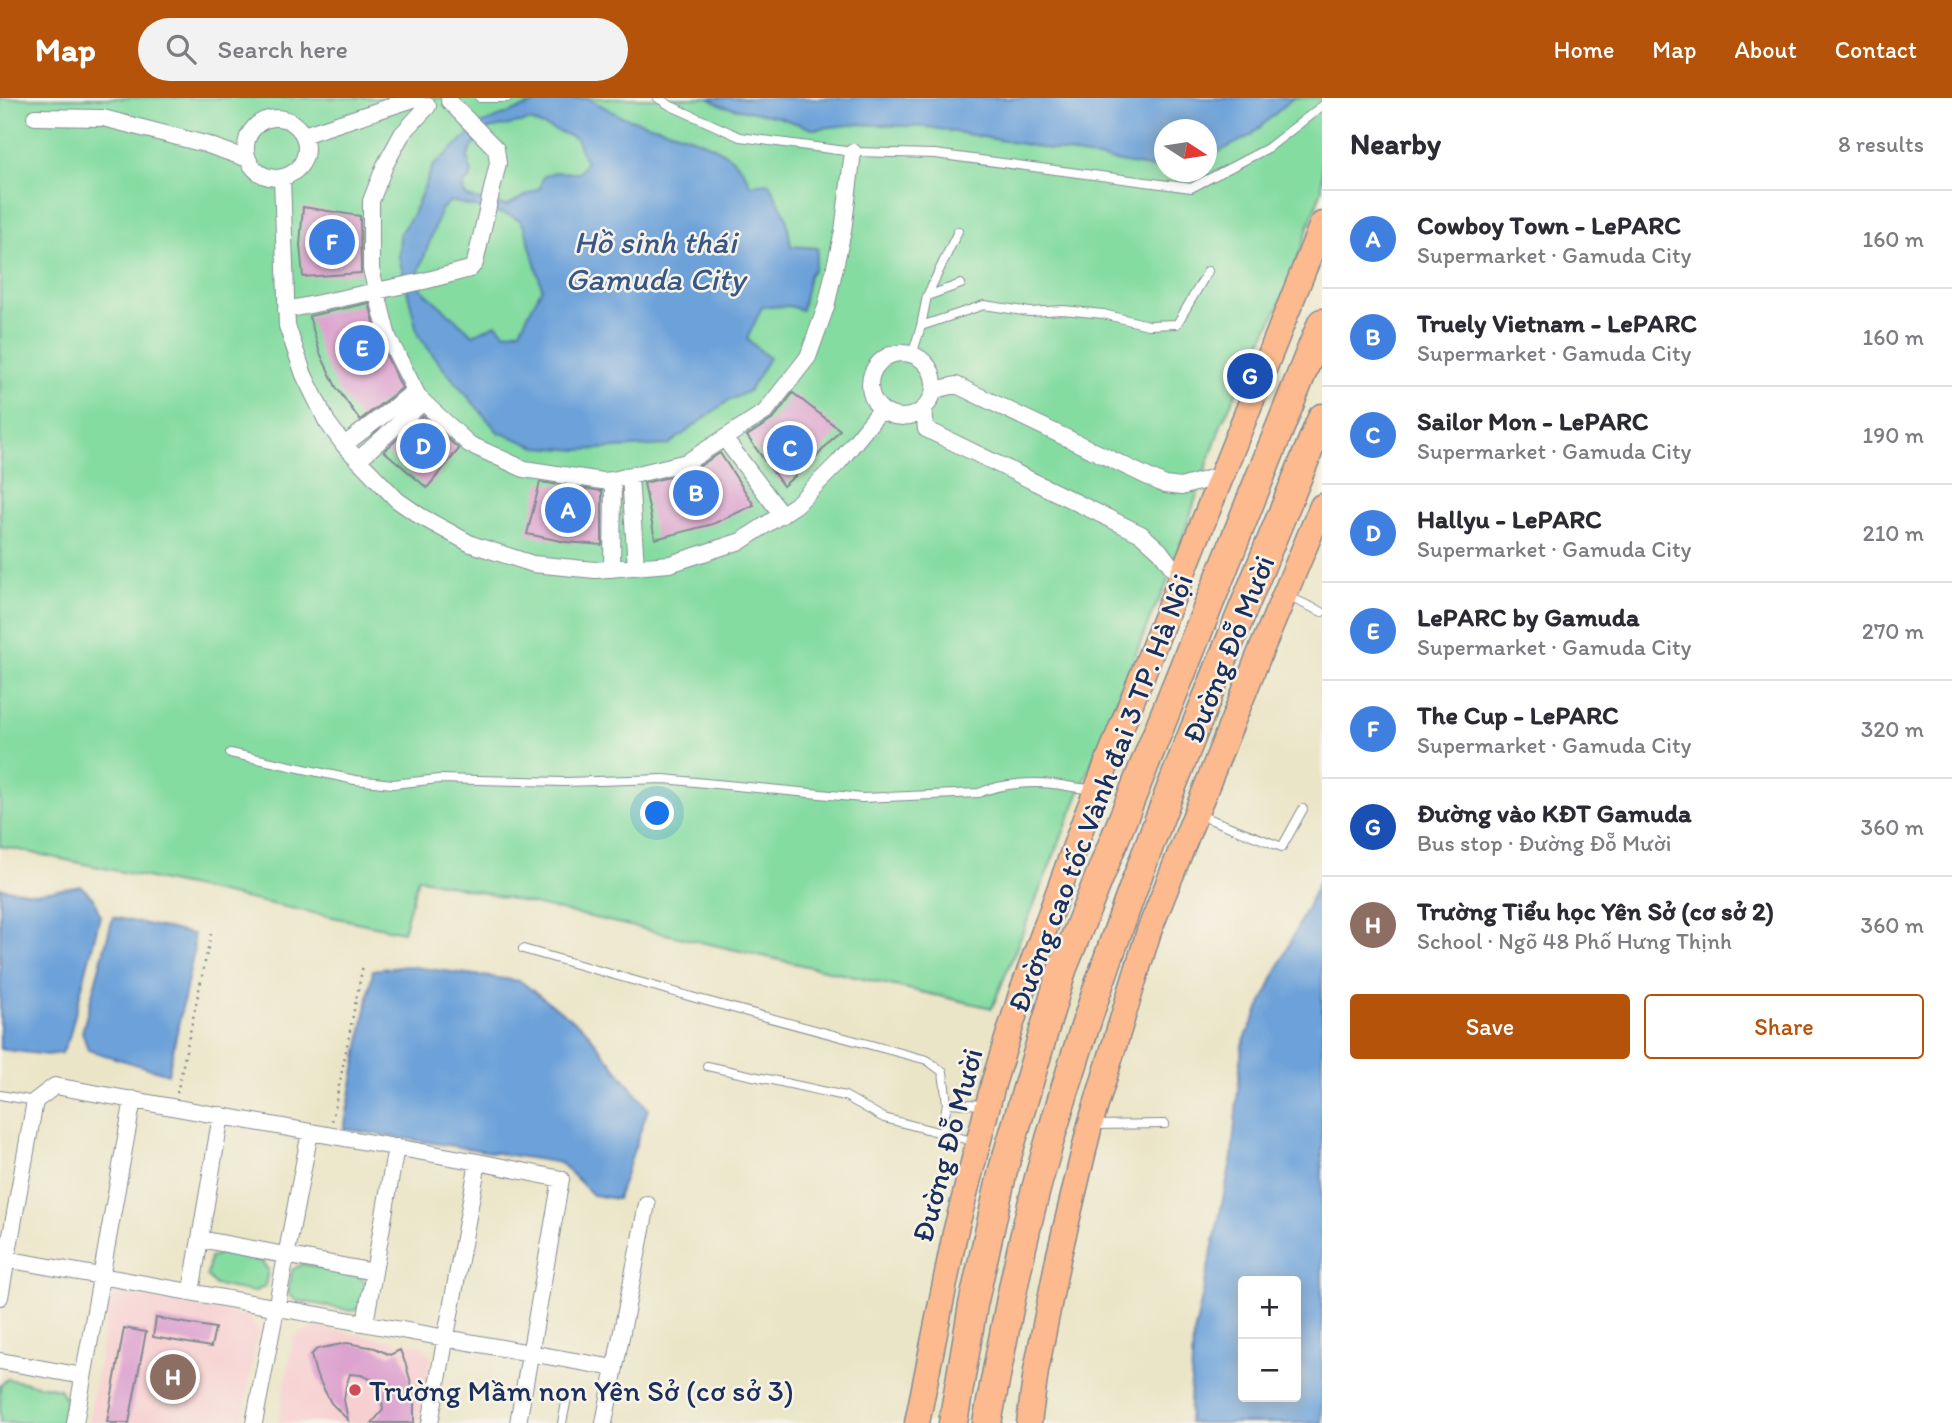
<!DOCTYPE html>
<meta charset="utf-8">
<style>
body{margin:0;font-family:Itim,sans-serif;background:#f2f2f3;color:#2b2b33}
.controls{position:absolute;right:21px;bottom:21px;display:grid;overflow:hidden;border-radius:7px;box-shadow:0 4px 18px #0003}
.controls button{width:63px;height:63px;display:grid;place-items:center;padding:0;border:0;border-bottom:2px solid #e1e1e2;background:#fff;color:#2b2b33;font:35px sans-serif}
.compass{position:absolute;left:1154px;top:21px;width:63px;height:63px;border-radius:50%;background:#fff;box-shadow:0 4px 18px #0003;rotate:102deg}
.you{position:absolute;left:658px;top:716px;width:24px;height:24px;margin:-18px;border:5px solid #fff;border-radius:50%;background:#1a73e8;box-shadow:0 0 0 10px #1a73e833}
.badge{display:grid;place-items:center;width:46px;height:46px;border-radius:50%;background:#b45309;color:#fff;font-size:23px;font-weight:700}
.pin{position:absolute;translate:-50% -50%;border:4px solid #fff;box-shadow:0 2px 7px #0006}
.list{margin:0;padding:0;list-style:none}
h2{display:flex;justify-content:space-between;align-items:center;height:91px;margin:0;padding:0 28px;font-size:30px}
h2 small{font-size:23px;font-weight:400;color:#7c7c81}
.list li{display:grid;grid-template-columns:46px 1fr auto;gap:21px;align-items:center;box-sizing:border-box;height:98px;padding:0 28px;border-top:2px solid #e1e1e2}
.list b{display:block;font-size:26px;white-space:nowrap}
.list p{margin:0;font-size:23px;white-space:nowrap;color:#7c7c81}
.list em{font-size:23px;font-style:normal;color:#7c7c81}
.actions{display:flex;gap:14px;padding:21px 28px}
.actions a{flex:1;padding:16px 0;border:2px solid #b45309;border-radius:7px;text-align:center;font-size:24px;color:#b45309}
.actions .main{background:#b45309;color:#fff}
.icon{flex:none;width:38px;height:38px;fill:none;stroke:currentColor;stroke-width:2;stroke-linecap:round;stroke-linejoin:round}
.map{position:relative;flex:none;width:1322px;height:1325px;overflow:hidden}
header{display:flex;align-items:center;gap:42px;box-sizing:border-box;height:98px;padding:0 35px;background:#b45309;color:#fff}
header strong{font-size:33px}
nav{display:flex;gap:38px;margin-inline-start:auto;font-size:24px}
.search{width:490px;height:63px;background:#f2f2f3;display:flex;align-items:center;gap:18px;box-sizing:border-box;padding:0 24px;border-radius:38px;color:#7c7c81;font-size:26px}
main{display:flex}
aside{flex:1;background:#fff}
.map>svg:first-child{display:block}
</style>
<header>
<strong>Map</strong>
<div class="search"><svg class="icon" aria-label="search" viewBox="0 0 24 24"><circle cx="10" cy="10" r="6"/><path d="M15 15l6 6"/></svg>Search here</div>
<nav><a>Home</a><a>Map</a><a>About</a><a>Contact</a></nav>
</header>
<main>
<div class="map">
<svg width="1322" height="1325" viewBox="0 0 1322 1325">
<rect width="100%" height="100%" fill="#f7f3e8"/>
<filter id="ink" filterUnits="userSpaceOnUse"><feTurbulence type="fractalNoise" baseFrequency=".0143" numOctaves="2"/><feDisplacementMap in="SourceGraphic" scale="14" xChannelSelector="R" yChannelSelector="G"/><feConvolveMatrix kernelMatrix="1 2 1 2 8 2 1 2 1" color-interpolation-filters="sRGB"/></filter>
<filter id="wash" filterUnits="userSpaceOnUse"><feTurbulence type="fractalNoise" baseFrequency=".00686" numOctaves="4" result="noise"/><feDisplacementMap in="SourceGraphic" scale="28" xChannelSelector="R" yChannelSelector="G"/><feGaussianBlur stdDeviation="1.57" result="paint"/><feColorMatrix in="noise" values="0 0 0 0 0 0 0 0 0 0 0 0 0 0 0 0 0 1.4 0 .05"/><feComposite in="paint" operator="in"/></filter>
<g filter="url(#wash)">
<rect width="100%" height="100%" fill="#ebe5c7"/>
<path fill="#f7cfd1" d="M119,1195L248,1218L258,1233L242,1325H88L110,1201Z
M315,1229L423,1248L431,1259L420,1325H278L293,1240Z"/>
<path fill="#85dca1" stroke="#508680" stroke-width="2" fill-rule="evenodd" d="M0,0H1322V91L1286,193L1222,324L1166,488L1152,516L992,910L418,780L403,834L0,748ZM1164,32H1206V74H1164Z
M220,1155L261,1163L268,1172L265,1188L254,1194L215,1187L207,1178L210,1160Z
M302,1166L358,1177L368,1187L364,1207L353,1213L295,1202L288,1194L292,1172Z
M7,1281L59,1291L66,1302L62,1325H0V1288Z"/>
<path fill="#6ca1d9" stroke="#44689c" stroke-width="2" fill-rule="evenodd" d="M549,0C561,0 576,0 587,1C599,5 610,13 621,18C660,32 738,42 750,87L769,85L786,118L791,148L818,150L814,171L809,177L802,212L789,208L762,209L747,241L769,260L749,293L728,303L668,347L580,352L537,349L498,334L439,265L418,237L399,159L400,135L412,118L433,68L480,26ZM530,23L576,40L586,64L579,75L554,74L543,79L540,90L506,108L467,99L463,92L464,85L470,81L472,74C461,53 475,48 488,31ZM450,103L512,118L520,122L525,130L542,190L520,232L505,235L496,226L473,237L420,190L419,173L441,112Z
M708,0H1293L1250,38L1207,60L1206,32H1164V72L928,29L858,26L813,31L778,19L723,8Z
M1322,777V1325H1189L1193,1241L1232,1059L1242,947ZM1243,1183H1296V1299H1243Z
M81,788L94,801L100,818L69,940L62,955L47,957L0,951V790L35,795Z
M113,819L193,836L194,853L168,976L88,952L82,934Z
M407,868L520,883L585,931L648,1011L617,1101L593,1097L561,1065L344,1031L373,872Z"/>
<g id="blocks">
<path fill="#dda3cf" d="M303,109L360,118L361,175L303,179L300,147Z
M369,205L379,243L402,290L360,322L336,289L320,255L309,218Z
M793,295L840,332L814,362L783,388L747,338L773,321Z
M423,318L459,351L427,390L384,353Z
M720,355L754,407L713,426L655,441L644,385L690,374Z
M540,384L602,393V447L566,444L527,436Z
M156,1220L215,1230L211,1249L153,1239Z
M124,1230L146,1234L129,1325H112L107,1324Z
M347,1245L375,1250L390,1257L400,1252L406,1267L414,1296V1325H372L383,1312L380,1285L361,1277L350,1276L346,1288L344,1302L348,1322L331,1305L316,1276L311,1257L317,1251Z"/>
</g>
</g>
<g filter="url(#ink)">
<use href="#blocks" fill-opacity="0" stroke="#838a92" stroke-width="2"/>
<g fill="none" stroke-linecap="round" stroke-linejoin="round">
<defs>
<path id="lane" d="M480,0H507
M658,0L671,8L740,39L853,54L935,56L1191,90L1268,50L1322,8
M927,198L958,133
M921,228L984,207L1030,214L1063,212L1103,216L1148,227L1177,226L1208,173
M913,254L921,228L927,198L961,186
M1287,498L1322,514
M230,655L355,682L393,686L439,681L564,684L664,681L862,700L979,695C1002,685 1035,683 1061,687C1072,689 1082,691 1093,691
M1199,717L1282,749L1303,711
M523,851L699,901L927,962L943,974L947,1005L942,1034
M707,968L845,998L884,1020L976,1044
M0,997L35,1003
M947,1005L985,1007
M1093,1027L1165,1026
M562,1325L566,1305"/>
<path id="street" d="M428,8L402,36L385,67L371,103V171L388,239L419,300L469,346L524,371L602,383L613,382L687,364L765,314L808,259L826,209L843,133L853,54
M35,19L103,20L205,46L248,61
M246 50a30 30 0 1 1 60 0a30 30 0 1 1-60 0Z
M303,37L417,0
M282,79L287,228L304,277L327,324L344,347L397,402L420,418L471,446L533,466L595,472L670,466L741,443L796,407L839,364L880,313
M286,212L424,183L470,171L475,165L498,65L496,51L449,3
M870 287a32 32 0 1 1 64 0a32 32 0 1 1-64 0Z
M935,292L956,287L1165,387L1181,389L1222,377
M924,312L926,331L1141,436L1160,453L1181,481
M724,340L782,417
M344,347L415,293
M358,362L423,304
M630,378L636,469
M612,471L613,382
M200,1141L374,1174
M0,1160L614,1270
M191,1194L221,1017
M0,1199L35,1003L55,988L478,1064L561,1081L518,1325
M365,1225L396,1049
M0,1263L83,1278
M75,1325L133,1001
M254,1325L310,1034
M430,1325L478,1064
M604,1325L647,1106"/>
<path id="primary" d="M917,1325L955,1135L994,983L1021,896L1084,723L1322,126
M1029,1325L1036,1273L1058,1161L1090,1027L1149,833L1259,557L1322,408"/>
<path id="highway" d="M953,1325L973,1207L1003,1072L1062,872L1322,225
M987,1325C1003,1243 1017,1160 1039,1080C1111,819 1219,570 1322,320"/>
</defs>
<use href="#lane" stroke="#838a92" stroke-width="10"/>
<use href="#street" stroke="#838a92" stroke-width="18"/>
<use href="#primary" stroke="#838a92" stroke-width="27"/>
<use href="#highway" stroke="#838a92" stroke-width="31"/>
<path stroke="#838a92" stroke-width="2.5" stroke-dasharray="2 5" stroke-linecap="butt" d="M177,995L211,836
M332,1023L363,867"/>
<use href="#lane" stroke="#fff" stroke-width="8"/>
<use href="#street" stroke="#fff" stroke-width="16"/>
<use href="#primary" stroke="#fcba8e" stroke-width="24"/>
<use href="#highway" stroke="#fcba8e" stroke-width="28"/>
</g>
</g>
<circle fill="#d1495b" stroke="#f7f3e8" stroke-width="2.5" cx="355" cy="1292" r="7"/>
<g text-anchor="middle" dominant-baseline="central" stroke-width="5" stroke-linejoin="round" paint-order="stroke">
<g font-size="30" fill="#1b2f5e" stroke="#f7f3e8">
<text transform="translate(1228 551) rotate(-68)">Đường Đỗ Mười</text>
<text transform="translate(1100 695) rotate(-69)">Đường cao tốc Vành đai 3 TP. Hà Nội</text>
<text transform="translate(947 1047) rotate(-75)">Đường Đỗ Mười</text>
</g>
<g font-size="30" fill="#1b2f5e" stroke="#f7f3e8" text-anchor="start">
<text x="369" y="1292">Trường Mầm non Yên Sở (cơ sở 3)</text>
</g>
<g font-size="32" font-style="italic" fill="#375789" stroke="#f7f3e8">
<text x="655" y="144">Hồ sinh thái<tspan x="655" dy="37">Gamuda City</tspan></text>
</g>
</g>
</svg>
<div class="controls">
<button>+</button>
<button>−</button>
</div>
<svg class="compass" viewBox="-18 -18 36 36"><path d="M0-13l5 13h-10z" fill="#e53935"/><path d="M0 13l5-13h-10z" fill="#7c7c81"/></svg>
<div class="you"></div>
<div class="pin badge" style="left:568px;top:412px;background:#3f7fe0">A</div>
<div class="pin badge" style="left:696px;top:395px;background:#3f7fe0">B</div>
<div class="pin badge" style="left:790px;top:350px;background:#3f7fe0">C</div>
<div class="pin badge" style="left:423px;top:348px;background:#3f7fe0">D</div>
<div class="pin badge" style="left:362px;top:250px;background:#3f7fe0">E</div>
<div class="pin badge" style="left:332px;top:144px;background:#3f7fe0">F</div>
<div class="pin badge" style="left:1250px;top:278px;background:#1a4fb4">G</div>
<div class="pin badge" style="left:173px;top:1279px;background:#8d6e63">H</div>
</div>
<aside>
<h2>Nearby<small>8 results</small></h2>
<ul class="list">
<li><span class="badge" style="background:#3f7fe0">A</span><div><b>Cowboy Town - LePARC</b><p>Supermarket · Gamuda City</p></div><em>160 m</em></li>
<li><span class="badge" style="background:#3f7fe0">B</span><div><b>Truely Vietnam - LePARC</b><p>Supermarket · Gamuda City</p></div><em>160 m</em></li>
<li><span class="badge" style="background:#3f7fe0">C</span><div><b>Sailor Mon - LePARC</b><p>Supermarket · Gamuda City</p></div><em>190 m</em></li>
<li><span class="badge" style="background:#3f7fe0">D</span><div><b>Hallyu - LePARC</b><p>Supermarket · Gamuda City</p></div><em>210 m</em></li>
<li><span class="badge" style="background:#3f7fe0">E</span><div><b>LePARC by Gamuda</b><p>Supermarket · Gamuda City</p></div><em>270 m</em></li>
<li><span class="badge" style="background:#3f7fe0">F</span><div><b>The Cup - LePARC</b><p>Supermarket · Gamuda City</p></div><em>320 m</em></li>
<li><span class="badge" style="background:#1a4fb4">G</span><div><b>Đường vào KĐT Gamuda</b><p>Bus stop · Đường Đỗ Mười</p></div><em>360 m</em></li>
<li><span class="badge" style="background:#8d6e63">H</span><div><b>Trường Tiểu học Yên Sở (cơ sở 2)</b><p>School · Ngõ 48 Phố Hưng Thịnh</p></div><em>360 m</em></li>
</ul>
<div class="actions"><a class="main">Save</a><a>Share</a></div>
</aside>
</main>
